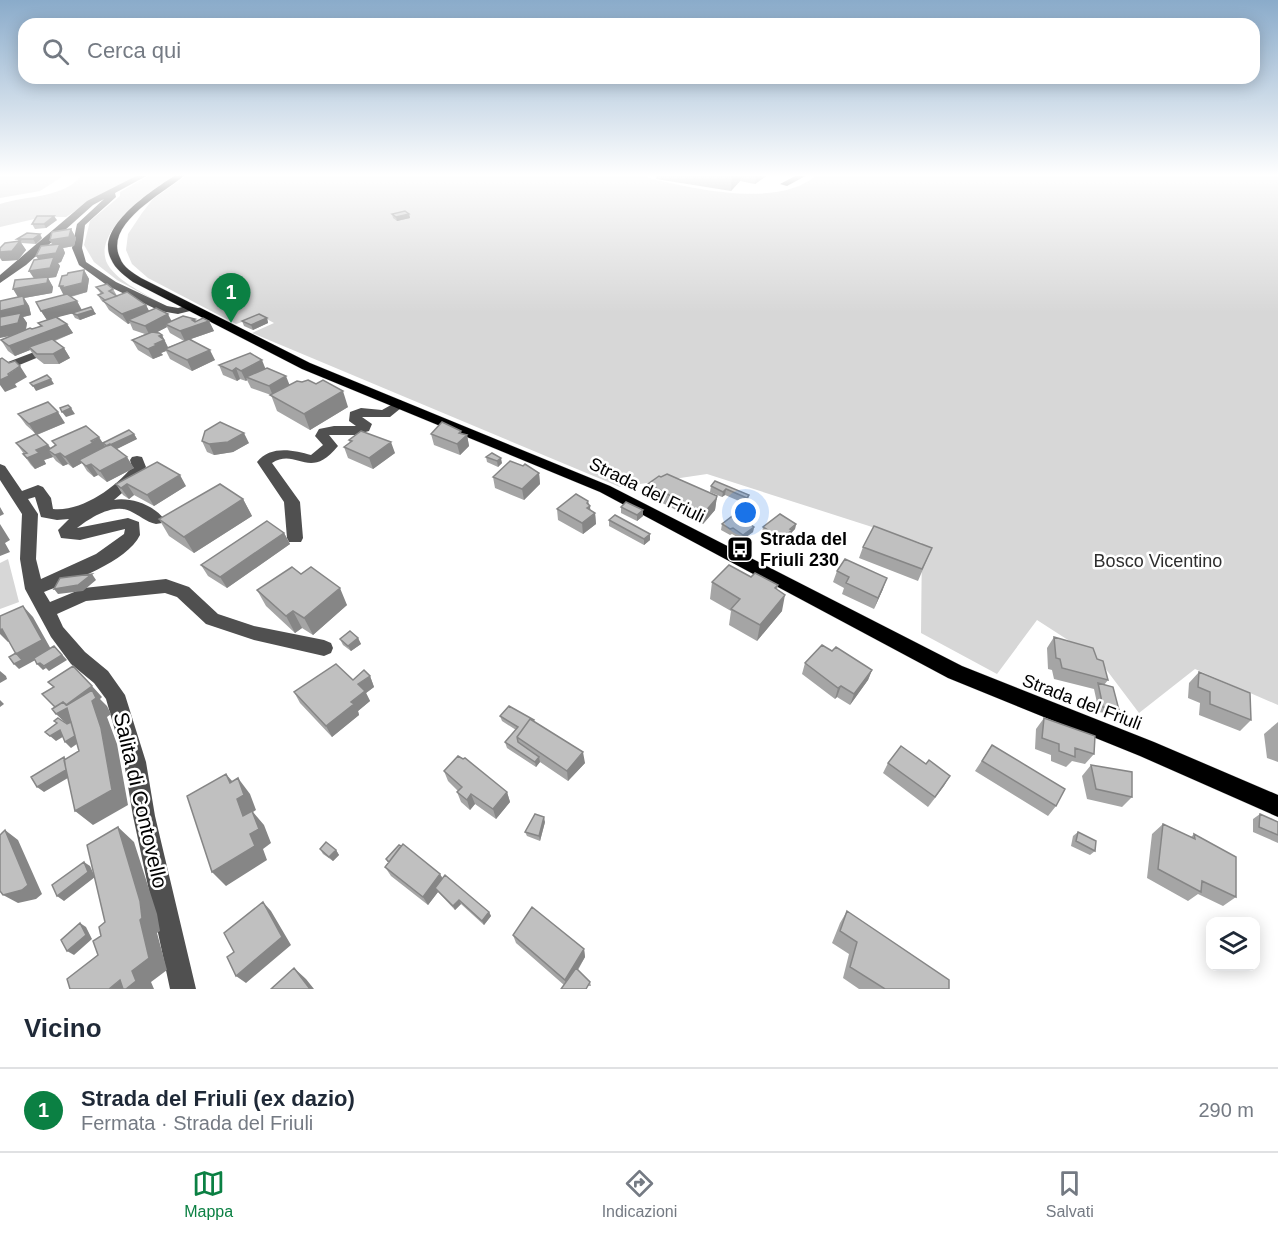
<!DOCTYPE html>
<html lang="it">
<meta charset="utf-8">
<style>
body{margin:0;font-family:Helvetica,sans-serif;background:#f2f2f3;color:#1f2937}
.controls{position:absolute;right:18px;bottom:18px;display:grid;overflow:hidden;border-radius:12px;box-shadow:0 3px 15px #0003}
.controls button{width:54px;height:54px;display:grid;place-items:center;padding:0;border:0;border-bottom:2px solid #e0e1e3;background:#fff;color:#1f2937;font:30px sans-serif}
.you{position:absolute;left:746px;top:513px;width:21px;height:21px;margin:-15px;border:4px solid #fff;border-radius:50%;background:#1a73e8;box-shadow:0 0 0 9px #1a73e833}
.badge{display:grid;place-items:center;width:39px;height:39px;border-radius:50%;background:#0b8043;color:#fff;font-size:20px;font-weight:700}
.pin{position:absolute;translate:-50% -50px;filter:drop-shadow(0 2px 3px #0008)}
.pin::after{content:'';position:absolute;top:32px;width:21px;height:18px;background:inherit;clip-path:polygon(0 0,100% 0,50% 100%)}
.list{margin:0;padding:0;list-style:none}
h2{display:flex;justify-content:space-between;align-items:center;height:78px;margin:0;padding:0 24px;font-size:26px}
h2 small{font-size:20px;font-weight:400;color:#747a83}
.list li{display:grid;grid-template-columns:39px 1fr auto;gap:18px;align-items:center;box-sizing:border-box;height:84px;padding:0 24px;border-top:2px solid #e0e1e3}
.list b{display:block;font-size:22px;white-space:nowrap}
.list p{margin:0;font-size:20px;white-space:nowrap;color:#747a83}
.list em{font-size:20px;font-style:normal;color:#747a83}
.icon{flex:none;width:33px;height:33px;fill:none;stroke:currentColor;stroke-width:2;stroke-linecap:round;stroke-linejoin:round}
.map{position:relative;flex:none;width:1278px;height:989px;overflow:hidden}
.search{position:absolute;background:#fff;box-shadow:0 3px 15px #0003;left:18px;right:18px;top:18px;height:66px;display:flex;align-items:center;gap:15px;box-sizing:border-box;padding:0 21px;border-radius:18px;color:#747a83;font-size:22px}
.sheet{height:162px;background:#fff}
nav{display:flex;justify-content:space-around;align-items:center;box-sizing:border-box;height:84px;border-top:2px solid #e0e1e3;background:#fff;font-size:16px;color:#747a83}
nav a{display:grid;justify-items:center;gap:3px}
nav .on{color:#0b8043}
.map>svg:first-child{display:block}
</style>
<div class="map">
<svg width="1278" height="989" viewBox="0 0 1278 989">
<rect width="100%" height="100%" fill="#fff"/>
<path fill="#d7d7d7" d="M0,174H62L65,175L40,191L0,198Z
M83,174H140L87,203L66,217H43L0,227V204C27,195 64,199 83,174Z
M152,174H176C154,189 85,235 110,268C123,285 150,296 167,307L117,280L94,262L84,245L90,221L120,196V192Z
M189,174H648V178L652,179C697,189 780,209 818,174H1278V705L1195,669L1139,713L1099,660L1037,620L997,674L921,633L922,543L707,474L620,487L252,333L274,323L261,316L236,324L148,278L132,264L126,250L128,234L142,213L153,199Z
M8,559L19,602L0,609V563Z"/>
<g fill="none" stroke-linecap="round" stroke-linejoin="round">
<defs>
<path id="major" d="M177,174H186C166,192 103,223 120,258C123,267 133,273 141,278L310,363L610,486L962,666L1154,742L1278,795V817L1140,756L948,678L600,492L302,369L133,282C125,276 115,269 111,259C94,226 155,189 177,174Z"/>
</defs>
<use href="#major" stroke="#dbdbdb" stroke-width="1"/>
<path fill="#505050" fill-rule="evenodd" d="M140,174H150L115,193L116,197L85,225L82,248L86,262L116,282L167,306L178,308L190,305L195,308L194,310L178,314L160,311L108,286L79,265L72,248L77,224L104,199L93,205L26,265L0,283V275L87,201Z
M799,174H809L787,186L780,184Z
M42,349L48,352L46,354L0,373V365Z
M400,400L406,404L390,417H362L372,424L369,431L355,435H329L338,446C309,482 297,447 272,463L300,502L303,538L301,542H289L287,538L284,502L257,462C270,445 294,450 311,455L323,445L315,436L319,429L334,426H356L349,421L350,412L361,408L382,410Z
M137,456L142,457L146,467L137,480L114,500C130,497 154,505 164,519L162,523L156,524C146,522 139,515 130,511C113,503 90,518 77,528L128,518L139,522L140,535C127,562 72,581 44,592L50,602L84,588L166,579L189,587L218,614L254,626L324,640L331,643L333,648L331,653L324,656L254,640L206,624L177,597L165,593L86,601L57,614L63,627L85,652L108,671L125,695L146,762L155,816L196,989H170L133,816L124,762L106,699L94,683L71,664L51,637L25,589L20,559L22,514L0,480V464L5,466L22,491L38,485L43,487L51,498L53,509C81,512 115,488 132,467L130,460L132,457ZM35,497L41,517L57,520L69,519L58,530L61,538L80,540L125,529L124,534L96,554L41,579L36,559L38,514L28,499Z"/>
<use href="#major" fill="#000" fill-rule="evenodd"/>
</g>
<path fill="#a5a5a5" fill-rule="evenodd" d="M656,174H769L755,184L740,181L731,191L656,179Z
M392,214H409L410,218L397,221L393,218Z
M57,220L46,228L35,229L32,224Z
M71,229L76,238L74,246L63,248L65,253L61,262L58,263L60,266L56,277L48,278L53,287L52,293L24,298L29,306L31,315L23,317L27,323L26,330L32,329L40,326L38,323L47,320L41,311L63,295L67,275L84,270L89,279L87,292L71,297L77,301L82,310H93L96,314L80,320L75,318L72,313L57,317L67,324L73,333L55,341L64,348L70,358L59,364H44L35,357L30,350L15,356L8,351L1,340L13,335L18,297L34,278L38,260L52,245L50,240Z
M42,238L36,244L21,243L26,250L18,260L2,261L19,242L17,239Z
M96,287L113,289L116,294H115L117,296L146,305L149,311L172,321H209L214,331L191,339L215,360L192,371L170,359L166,351L161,353L163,355L153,359L138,350L132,340L145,334L133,330L130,323L128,324L109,310L104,302L101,300L98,295L101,294ZM167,327L170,333L184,341L168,347L162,335L157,332Z
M267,318L268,323L253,330L244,326L242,321Z
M219,365L266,368L290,385L348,407L310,430L277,411L271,395L251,388L247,380L246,381L240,379L237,381L223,375Z
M18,414L65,423L37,435L51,448L55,445L52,441L103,442L134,434L137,439L116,449L134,468L107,482L98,475L94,477L87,471L82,463L73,468L68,464L63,466L56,461L53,457L44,460L46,464L35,469L31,465L23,454H24L16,443L36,434L26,425Z
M431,434H462L467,435L469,446L460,455L434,445Z
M349,440L395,453L373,469L348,458L344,447L350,443Z
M202,441L249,443L233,452L214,455L207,452Z
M486,457L502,463L498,467L487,462Z
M539,473L540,484L524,500L495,488L493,477Z
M715,481L749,495L748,501L746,504L725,495L722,497L710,492L711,486Z
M116,484L186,486L154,506L134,495L129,499L123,495Z
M648,484L717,496L715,510L703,524L647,495Z
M243,499L252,516L194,553L169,536L159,519Z
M588,501L590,510L595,513L596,524L583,534L558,520L557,509Z
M621,507L643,510V516L637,521L621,513Z
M609,520L650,534V540L644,545L609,526Z
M722,524L754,527L753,532L742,540L732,534L730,535L721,530Z
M796,524L795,529L792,532L791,536L781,545L762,533L763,527Z
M284,533L290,544L227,588L208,576L201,565Z
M863,547L932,548L918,581L859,558Z
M837,571L883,589L874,609L842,594L844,588L833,582Z
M301,574L347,605L313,635L302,628L295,633L266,606L257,590Z
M751,577L778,585L777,590L782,611L757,641L729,625L731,611L710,599L712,582Z
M1054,637L1097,659L1108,680L1104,685L1119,710L1114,715L1099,712L1094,689L1054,679L1052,670L1048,669L1047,648Z
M358,638L361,644L351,651L343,645L340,639Z
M832,651L872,670L868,680L850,705L837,697L835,699L802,674L805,663Z
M1199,672L1251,720L1240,731L1199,715L1200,703L1188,698L1189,683Z
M370,676L374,687L366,693L370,701L358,711L359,715L332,737L300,703L294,692Z
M500,716L534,722L585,763L568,781L540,762L536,767L507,748L505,742L516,730L502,721Z
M1044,718L1094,754L1085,764L1072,761L1066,767L1051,761V755L1035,749L1036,729Z
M1278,722V762L1267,758L1264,734Z
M992,745L1056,806L1048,816L975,771Z
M888,763L926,764L950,776L928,807L883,773Z
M1091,765L1132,797L1122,807L1087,799L1082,776Z
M444,771L507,792L510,802L496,819L475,804L470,810L461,802L457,792L458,791L448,781Z
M1260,814L1278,822V843L1253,832V819Z
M545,822L540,841L527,836L525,832Z
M1163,824L1191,837L1194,834L1236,897L1223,906L1198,894L1188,901L1147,878L1152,834Z
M1078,832L1095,851L1090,855L1071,846L1073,836Z
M320,849L336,850L339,855L333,861L323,854Z
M386,859L440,874L443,879L489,912L491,916L484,925L461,904L455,910L438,892L428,905L391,876L385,867L388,863Z
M847,911L949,989H859L843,978L849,954L832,943L840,923Z
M513,935L584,949L585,957L578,970L590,982L591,986L564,985L516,943Z"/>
<path fill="#868686" d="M733,174H741L740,181L731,191L732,175Z
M756,174H769L755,184Z
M409,214L410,218L397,221L396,217Z
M54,216L57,220L46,228L44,224Z
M71,229L76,238L74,246L63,248L65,253L61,262L58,263L60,266L56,277L48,278L53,287L52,293L24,298L29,306L31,315L23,317L27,323L25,333L0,338V311L19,299L13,289L35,280L29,271L42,265L36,256L55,249L50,240Z
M40,234L42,238L36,244L33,239Z
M20,241L26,250L18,260L2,261L0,258V252Z
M84,270L89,279L87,292L68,297L64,296L59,286Z
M77,301L82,311L47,320L41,311Z
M146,305L151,315L128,320L130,323L128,324L122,314Z
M93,310L96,314L80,320L77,315Z
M168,314L173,324H165L167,327L150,336L145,326Z
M267,318L268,323L253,330L251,325Z
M195,319L198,325L209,321L214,331L185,341L180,331L192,320Z
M67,324L73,333L32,349L29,347L30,350L15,356L9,346Z
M162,335L169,350L165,349L166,351L161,353L163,355L153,359L148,349L155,344L159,336Z
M64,348L70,358L59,364L53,354Z
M210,350L215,360L192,371L187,360Z
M262,360L266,370L246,377L247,380L246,381L241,371Z
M20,366L27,377L15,384L17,387L5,392L0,385V380Z
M236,368L240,379L237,381L232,371Z
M286,376L290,386L273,396L269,386Z
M51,379L54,384L36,391L33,386Z
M343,391L348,407L310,430L304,414Z
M71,408L75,414L66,417L62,412Z
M58,412L65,423L36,435L29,424Z
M461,431L463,439L467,435L469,446L460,455L457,444L459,433Z
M244,433L249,443L233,452L214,455L209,444Z
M134,434L137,439L111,452L108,446Z
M99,437L106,448L79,460L82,463L73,468L65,457Z
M391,442L395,453L373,469L369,458Z
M48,445L56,455L60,453L68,464L63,466L55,455L48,450L53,457L44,460L46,464L35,469L27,458L36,450Z
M127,457L134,468L107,482L100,471Z
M501,458L502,463L498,467L497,461Z
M91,464L98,475L94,477L86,466Z
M539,473L540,484L524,500L522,489Z
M180,475L186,486L154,506L147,495Z
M127,484L134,495L129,499L121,488Z
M726,489L725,495L722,497L723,492Z
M717,496L715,510L703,524L704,513Z
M243,499L252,516L194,553L184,537Z
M588,501L589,507L590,506L591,517L595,513L596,524L583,534L582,523L587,503Z
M0,507L4,514L0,516Z
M643,510V516L637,521V515Z
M0,524L10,540L5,543L10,552L0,556Z
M796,524L795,529L792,532L791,536L781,545L782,539Z
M754,527L753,532L742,540L743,535Z
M284,533L290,544L227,588L220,577Z
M650,534V540L644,545V539Z
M92,574L96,580L83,591L58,594L54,589Z
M887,578L883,589L874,609L878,598Z
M340,588L347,605L313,635L304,618Z
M785,595L782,611L757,641L760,625Z
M23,606L33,617L52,651L19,669L14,664Z
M293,611L302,628L295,633L286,616Z
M2,629L13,640L8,642L0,634V630Z
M358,638L361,644L351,651L348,646Z
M54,646L67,660L49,671L44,666Z
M40,663L46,668L43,670L37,664Z
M872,670L868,680L850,705L854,694Z
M0,671L6,676L7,679L0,683Z
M370,676L374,687L366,693L370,701L358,711L359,715L332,737L326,726L351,702L358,684Z
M92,686L102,697L100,699L107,706L111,714L107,717L117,744L128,805L93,825L75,811L87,737L71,748L65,742L73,730L56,714L58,711Z
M841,686L837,697L835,699L838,688Z
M0,700L4,704L0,707Z
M60,730L66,735L56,741L50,736Z
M583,752L585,763L568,781L567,771Z
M64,757L69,763L73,775L44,792L37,787Z
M539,757L540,762L536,767L535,762Z
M226,774L239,789L238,778L250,794L256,810L253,812L264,825L271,843L263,849L267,860L226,886L212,872L230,783Z
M950,776L944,786L928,807L935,797Z
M507,792L510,802L496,819L493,809Z
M471,794L475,804L470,810L467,800Z
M544,817L545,822L540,841L539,836Z
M118,827L134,842L157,914L160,931L157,933L167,970L151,982L154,989H109L132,971Z
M5,830L18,840L42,894L36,899L18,903L3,895Z
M336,850L339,855L333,861L329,857Z
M84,862L90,866L95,877L64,901L57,896Z
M440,874L445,883L435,888L438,892L428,905L423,897Z
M459,900L461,904L455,910L453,906Z
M263,902L271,911L291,945L246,983L236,976Z
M489,912L491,916L484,925L482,921Z
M80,923L86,927L92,939L74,955L67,951Z
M584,949L585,957L567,987L565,980Z
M294,968L306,979L314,989H310Z"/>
<path fill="#c0c0c0" stroke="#868686" stroke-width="1.5" d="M405,211L409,214L396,217L392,214Z
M37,216H54L44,224H32Z
M71,229L69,237L50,240L52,232Z
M27,233L40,234L33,239H17Z
M20,241L12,251L0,252V248L5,243Z
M60,244L56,253L36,256L41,246Z
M54,257L50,268L29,271L34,260Z
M84,270L82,283L62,288L63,286H59L62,276L67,275L68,273Z
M48,277L47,283L13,289L15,280Z
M107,284L113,289L109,291L117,296L105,300L98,295L103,293L96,287Z
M127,292L146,305L122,314L103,301Z
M67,294L77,301L41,311L36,302Z
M23,296L25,305L0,311V301Z
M91,307L93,310L77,315L72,313Z
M156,308L168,314L145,326L128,320Z
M21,313L18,323L0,327V317Z
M259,314L267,318L251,325L242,321Z
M183,316L195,319L192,320L195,322L203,318L209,321L180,331L165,324Z
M56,317L67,324L9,346L1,340L30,328L32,329L42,326L38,323Z
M152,332L159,333L162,335L159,336L164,340L155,344L157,345L148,349L132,340Z
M52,339L64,348L53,354H37L29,347Z
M189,339L210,350L187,360L165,349Z
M250,353L262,360L241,371L236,368L232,371L219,365Z
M2,358L9,363L15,361L20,366L8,374L9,376L0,380V359Z
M267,368L286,376L269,386L246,377Z
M47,375L51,379L33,386L30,383Z
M308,380L316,384L323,380L343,391L304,414L270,395L297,381L302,382Z
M48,402L58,412L29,424L18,414Z
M68,405L71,408L62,412L60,408Z
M220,422L244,433L228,442L209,444L202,441L205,431Z
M442,422L461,431L459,433L467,435L457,444L431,434Z
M86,426L99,437L91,441L93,443L65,457L60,453L55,455L48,450L56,445L52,441Z
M129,430L134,434L110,445L107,446L103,443Z
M361,431L391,442L369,458L344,447L352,441L349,440Z
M36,434L48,445L36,450L39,453L27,458L23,454L27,453L16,443Z
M110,444L127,457L100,471L91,464L86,466L79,460Z
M492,453L501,458L497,461L486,457Z
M510,461L523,466L525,464L539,473L522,489L493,477Z
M157,462L180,475L147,495L127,484L121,488L116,484Z
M667,474L717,496L716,499L704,513L648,484L659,476L661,477Z
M715,481L749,495L747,498L726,489L723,492L711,486Z
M220,484L243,499L184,537L159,519Z
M576,494L588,501L587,503L590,506L587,508L595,513L582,523L557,509Z
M626,502L643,510L637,515L621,507Z
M735,514L754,527L743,535L733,528L730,529L722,524Z
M780,514L796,524L790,529L792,530L782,539L763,527Z
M615,515L650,534L644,539L609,520Z
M267,521L284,533L220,577L201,565Z
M874,526L932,548L922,569L863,547Z
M845,559L887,578L878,598L846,583L849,577L837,571Z
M729,565L751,577L755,573L778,585L775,588L785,595L760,625L731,609L740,599L712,582Z
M292,567L301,574L311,567L340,588L304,618L293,611L286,616L257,590Z
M92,574L78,585L54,589L60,578Z
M23,606L42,640L16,654L2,629L0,630V616Z
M350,631L358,638L348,646L340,639Z
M1054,637L1093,648L1097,659L1103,661L1108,680L1062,668L1060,659L1056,658Z
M822,645L832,651L836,647L872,670L854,694L841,686L838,688L805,663Z
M54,646L62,655L44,666L40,663L37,664L34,658Z
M16,653L22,660L14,664L9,657Z
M336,664L353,680L364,670L370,676L358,684L365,691L351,702L354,704L326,726L294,692Z
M73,666L92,686L66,705L63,702L55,707L42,694L54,687L48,682Z
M1199,672L1250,693L1251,720L1210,704V692L1198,687Z
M1098,683L1113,687L1119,710L1103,707Z
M92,690L96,698L92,701L101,728L112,790L75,811L64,760L79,751L67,708L56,714L52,709L63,702L67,705Z
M509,706L534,720L533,721L530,719L517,737L518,742L539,757L535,762L505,742L518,727L500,716Z
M58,718L67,724L71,722L75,736L65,742L60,730L50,736L45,732L57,723L54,721Z
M1044,718L1095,736L1094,754L1075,748V757L1059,751V744L1042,738Z
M530,719L583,752L567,771L517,737Z
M992,745L1065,789L1056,806L982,761Z
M901,746L926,764L929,760L950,776L935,797L888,763Z
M458,756L463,759L465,758L507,792L493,809L471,794L467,800L457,792L462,787L444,771Z
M64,757L66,770L37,787L31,777Z
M1091,765L1132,772V797L1096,789Z
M226,774L230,783L238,778L244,795L237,799L243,816L252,811L259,829L250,834L255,846L212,872L187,796Z
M535,814L544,817L539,836L525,832Z
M1260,814L1278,822V835L1259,827Z
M1163,824L1195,839L1194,834L1236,857V897L1202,881L1201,892L1158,869Z
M118,827L140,901L142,918L140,920L149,958L132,971L136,981L126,989H123L120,980L109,989H70L67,979L98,955L93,941L101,936L99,927L105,922L87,845Z
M5,830L28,885L22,890L3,895L0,891V835Z
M1078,832L1096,841L1095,851L1076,841Z
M326,842L336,850L329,857L320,849Z
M403,844L440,874L423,897L385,867Z
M399,845L401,846L389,862L386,859Z
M84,862L88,872L57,896L52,885Z
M445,875L489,912L482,921L459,900L453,906L435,888Z
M263,902L282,937L236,976L227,957L234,952L224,933Z
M532,907L584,949L565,980L513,935Z
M847,911L949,980V989H885L850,967L857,942L840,931Z
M80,923L86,935L67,951L61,940Z
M294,968L310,989H271Z
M576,968L590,982L586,989H561Z"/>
<linearGradient id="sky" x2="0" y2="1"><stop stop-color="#8aabca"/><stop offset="0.56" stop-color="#fff"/><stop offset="1" stop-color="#fff" stop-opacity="0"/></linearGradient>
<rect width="1278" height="313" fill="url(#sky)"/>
<defs>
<symbol id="bus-square" viewBox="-11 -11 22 22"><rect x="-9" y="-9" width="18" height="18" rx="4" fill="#000" stroke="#fff"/><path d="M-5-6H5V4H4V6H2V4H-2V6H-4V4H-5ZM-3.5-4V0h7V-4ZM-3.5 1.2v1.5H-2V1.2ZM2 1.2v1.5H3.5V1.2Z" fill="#fff"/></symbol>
</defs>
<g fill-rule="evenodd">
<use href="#bus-square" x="725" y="534" width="30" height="30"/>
</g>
<g text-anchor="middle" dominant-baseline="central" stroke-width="5" stroke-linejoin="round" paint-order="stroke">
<g font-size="18" fill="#000" stroke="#fff">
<text transform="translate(647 490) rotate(26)">Strada del Friuli</text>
<text transform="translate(1082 702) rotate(21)">Strada del Friuli</text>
</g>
<g font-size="18" font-weight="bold" fill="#000" stroke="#fff" text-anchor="start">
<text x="760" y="539">Strada del<tspan x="760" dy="21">Friuli 230</tspan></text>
</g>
<g font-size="18" fill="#2e2e2e" stroke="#fff">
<text x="1158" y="561">Bosco Vicentino</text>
</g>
<g font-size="21" fill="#000" stroke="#fff">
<text transform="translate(141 800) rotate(77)">Salita di Contovello</text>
</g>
</g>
</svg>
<div class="controls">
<button><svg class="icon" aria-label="layers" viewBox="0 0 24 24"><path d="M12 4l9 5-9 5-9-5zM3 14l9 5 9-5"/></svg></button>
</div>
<div class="you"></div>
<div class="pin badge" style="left:231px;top:323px">1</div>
<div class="search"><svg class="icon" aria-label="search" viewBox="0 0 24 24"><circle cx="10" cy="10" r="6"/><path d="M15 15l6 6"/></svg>Cerca qui</div>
</div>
<section class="sheet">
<h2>Vicino<small></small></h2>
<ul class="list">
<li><span class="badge">1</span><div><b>Strada del Friuli (ex dazio)</b><p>Fermata · Strada del Friuli</p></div><em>290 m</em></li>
</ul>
</section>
<nav>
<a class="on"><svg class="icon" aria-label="map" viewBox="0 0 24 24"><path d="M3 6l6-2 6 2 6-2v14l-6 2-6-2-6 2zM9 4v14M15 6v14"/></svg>Mappa</a>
<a><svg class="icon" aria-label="directions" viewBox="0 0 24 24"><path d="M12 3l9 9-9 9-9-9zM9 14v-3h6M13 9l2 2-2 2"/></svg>Indicazioni</a>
<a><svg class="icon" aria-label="saved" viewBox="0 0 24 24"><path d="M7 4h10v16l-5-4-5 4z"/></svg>Salvati</a>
</nav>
